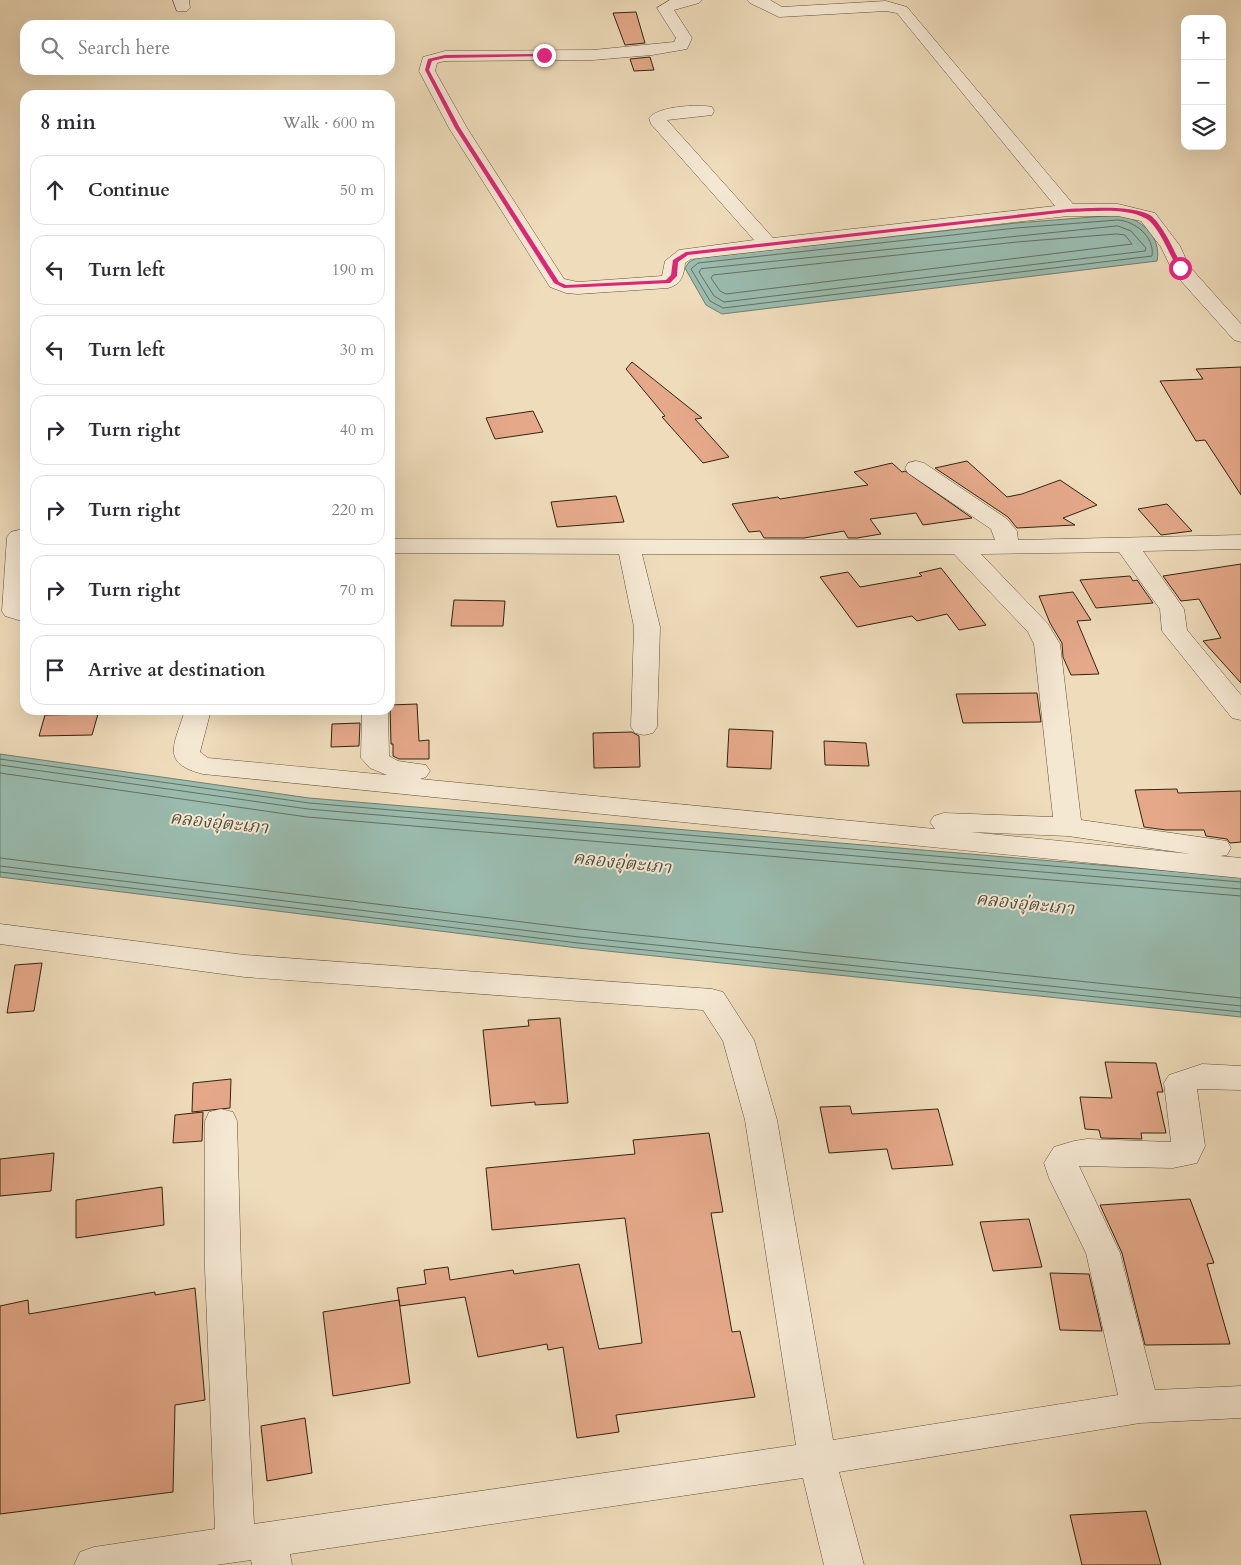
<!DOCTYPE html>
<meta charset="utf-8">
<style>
body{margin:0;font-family:Cardo,"Noto Serif Thai",serif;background:#f7f7f7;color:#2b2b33}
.controls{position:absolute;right:15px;top:15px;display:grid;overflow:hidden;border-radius:10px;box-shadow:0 5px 20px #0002}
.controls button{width:45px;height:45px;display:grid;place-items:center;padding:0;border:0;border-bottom:1px solid #e1e1e2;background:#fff;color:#2b2b33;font:25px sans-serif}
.stop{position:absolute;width:15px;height:15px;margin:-11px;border:4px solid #db2777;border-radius:50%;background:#fff}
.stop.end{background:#db2777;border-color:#fff;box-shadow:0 1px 5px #0008}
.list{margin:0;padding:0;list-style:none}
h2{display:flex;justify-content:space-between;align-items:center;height:65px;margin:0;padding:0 20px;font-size:21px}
h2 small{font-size:16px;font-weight:400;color:#7c7c81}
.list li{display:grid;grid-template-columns:32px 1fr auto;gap:15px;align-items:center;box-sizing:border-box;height:70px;margin:0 10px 10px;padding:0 10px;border:1px solid #e1e1e2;border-radius:15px}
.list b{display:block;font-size:19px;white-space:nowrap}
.list em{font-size:16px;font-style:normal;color:#7c7c81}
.icon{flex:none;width:28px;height:28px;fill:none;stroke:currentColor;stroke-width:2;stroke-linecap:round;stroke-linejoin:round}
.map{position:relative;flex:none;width:1241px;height:1565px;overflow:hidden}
.search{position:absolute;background:#fff;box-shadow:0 5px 20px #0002;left:20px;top:20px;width:375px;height:55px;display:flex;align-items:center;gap:12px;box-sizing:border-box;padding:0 18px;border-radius:15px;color:#7c7c81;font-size:19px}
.panel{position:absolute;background:#fff;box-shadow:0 5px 20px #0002;left:20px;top:90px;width:375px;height:625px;border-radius:15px}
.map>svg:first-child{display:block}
</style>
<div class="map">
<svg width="1241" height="1565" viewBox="0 0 1241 1565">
<rect width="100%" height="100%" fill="#efdcbb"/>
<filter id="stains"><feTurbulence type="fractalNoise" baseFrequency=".004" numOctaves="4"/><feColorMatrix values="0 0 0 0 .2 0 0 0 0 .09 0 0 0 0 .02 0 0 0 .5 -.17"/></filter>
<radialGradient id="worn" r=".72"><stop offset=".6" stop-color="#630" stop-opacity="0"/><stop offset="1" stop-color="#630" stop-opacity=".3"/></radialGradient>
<path fill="#9abcaf" stroke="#707f6f" d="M1118,215C1141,218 1162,237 1157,261L722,314L706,305L685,268L689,262L697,258L1016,223Z
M0,754L309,798L1241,877V1017L578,948L0,877Z"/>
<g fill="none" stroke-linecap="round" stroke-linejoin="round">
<path stroke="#66705f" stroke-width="1" d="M1118,220C1135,221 1155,237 1152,256L723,308L710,301L691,269L698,263L1016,228Z
M1118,226L1131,231L1146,248L1145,251L724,302L714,296L699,272L701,269Z
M1117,234L1125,235L1132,244L726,294L720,291L711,278L713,275L1017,242Z
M0,759L309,803L1241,882
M0,765L308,809L1241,889
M0,773L307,817L1241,896
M0,858L580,929L1241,998
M0,866L579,937L1241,1006
M0,872L578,943L1241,1012"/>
</g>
<path fill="#e5a98a" stroke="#32230f" d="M636,12L645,43L625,45L613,13Z
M650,57L654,70L634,71L630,59Z
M632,362L702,418L695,419L729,457L703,463L662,417L665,416L626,369Z
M1241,367V495L1205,440L1196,441L1160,381L1203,379L1196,369Z
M533,411L543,432L495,439L486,418Z
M967,461L1007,497L1022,494L1060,480L1097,505L1063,518L1075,525L1017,528L1008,517L935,468Z
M892,463L902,472L905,471L972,518L923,525L916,513L870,519L881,534L857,538H848L844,531L804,538H764L760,531L749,532L732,504L778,497L780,499L868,485L854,472Z
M616,496L624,522L557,527L551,502Z
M1167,504L1192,531L1161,535L1138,509Z
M1241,564V683L1203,641L1221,638L1199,599L1181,601L1163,576Z
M941,568L986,625L959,630L947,614L917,621L912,616L857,627L820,577L848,572L860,587L922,576L919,573Z
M1130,576L1133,581L1137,580L1153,603L1096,608L1080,580Z
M1073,592L1091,620L1077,621L1099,674L1071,675L1063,657L1062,643L1050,623L1039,596Z
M454,600L505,601L503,626H451Z
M1037,693L1041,722L963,723L956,694Z
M417,704L419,741L429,740V759H399L393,756V744H391L390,705Z
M98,714L92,735L39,736L45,715Z
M360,723L359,746L331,747L332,724Z
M729,729L773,731L771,769L727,767Z
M632,732L639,736L640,767L594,768L593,733Z
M824,741L866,743L869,766L825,765Z
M1177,789L1178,793L1241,791V842L1230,843L1227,839L1206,836L1204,830H1166L1144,827L1135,790Z
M42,963L34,1011L7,1013L15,965Z
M560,1018L568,1103L535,1105V1102L491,1106L483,1030L529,1026L528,1020Z
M1105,1062L1156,1063L1163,1092H1157L1166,1133H1141L1142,1139L1101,1138L1099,1130L1085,1129L1080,1097L1112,1098Z
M231,1079L230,1108L192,1112L193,1083Z
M850,1106L852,1114L938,1109L953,1165L892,1169L887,1149L829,1153L820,1107Z
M203,1112L202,1141L173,1143L175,1115Z
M709,1133L723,1212L711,1213L732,1332L740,1331L755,1397L616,1415L619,1432L577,1438L563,1347L548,1350L547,1344L478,1357L465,1297L400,1306L397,1288L426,1284L424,1270L448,1267L450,1280L513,1270L514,1274L579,1264L599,1349L642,1343L625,1218L492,1230L486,1168L635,1154L633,1140Z
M54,1153L51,1191L0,1196V1159Z
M162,1187L164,1225L76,1238V1200Z
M1190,1199L1214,1263L1207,1264L1230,1344L1145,1345L1122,1253L1100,1205Z
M1029,1219L1042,1267L993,1271L980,1222Z
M1050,1273L1089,1274L1102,1331L1060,1330Z
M195,1288L205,1400L175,1405L173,1492L0,1514V1306L28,1300L29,1314L155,1292V1295Z
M399,1300L410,1383L333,1396L323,1312Z
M305,1418L312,1473L267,1481L261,1426Z
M1146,1511L1161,1565H1082L1070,1515Z"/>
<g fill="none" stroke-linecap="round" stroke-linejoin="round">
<defs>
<path id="minor" d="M173,0H189L190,8L187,11H177Z
M670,0H702L699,3L674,10L692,38L687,49L652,55L593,60L445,61L437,63L435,71L467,128L564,279L578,282L662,276L665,261L679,250L754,240L651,124L649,118C658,106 699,104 712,107L714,111L712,115L667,120L773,238L1055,206L897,13L886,11L779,17L750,3L747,0H770L782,7L886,1L907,7L1073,204H1118L1155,213L1180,246L1189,266L1241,324V342L1234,340L1173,272L1161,247L1141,221L1118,216H1068L691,259L685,263C684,275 681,285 668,288L578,294L566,293L550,287L449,128L419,71L423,57L445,51L593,50L674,42L676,38L657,8Z
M916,461L924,463L1007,519L1017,531L1018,540L1241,535V549L1143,551L1184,609L1187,630L1241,695V720L1232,718L1166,636L1162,631L1160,609L1119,552L981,554L1048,624L1060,644L1081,820L1227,841L1231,848L1227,855L1220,856L1241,858V878L203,774C159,763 175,744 185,710H211L200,752L208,758L387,775L370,768L361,758L362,710H388L389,756L398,761L426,765L430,771L426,777L420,779L935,829L930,822L934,816L944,813L1053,817L1034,644L1028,632L954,554H642L660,627L657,727L653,733L644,735L635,733L631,727L634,627L619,554L390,553V539L995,540L991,529L908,473L905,468L908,463ZM970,832L1068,836L1191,854Z
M19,530L25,531V622L5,616L2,611L7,537L11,532Z
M0,924L245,955L712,989L723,992L754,1040L777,1120L833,1440L1118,1395L1086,1253L1049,1178L1044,1163L1054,1147L1074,1141L1087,1139L1171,1142L1164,1083L1169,1075L1202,1064L1241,1066V1090L1197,1089L1205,1146L1197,1163L1173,1168L1079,1166L1120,1253L1155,1390L1241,1386V1418L1140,1423L839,1472L864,1565H824L803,1478L290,1554L292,1565H252L251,1560L216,1565H74L80,1552L94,1547L215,1529L205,1268V1121L209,1112L221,1109L233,1112L237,1121L241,1268L254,1524L796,1445L745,1120L723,1041L703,1010L245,977L0,944Z"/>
</defs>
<use href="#minor" stroke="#61513a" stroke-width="1"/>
<use href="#minor" fill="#f5e8d3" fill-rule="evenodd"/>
</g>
<path fill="#db2777" d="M544,54L546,56L445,58L432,61L429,70L460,128L559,282L566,285L666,280L671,275L673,260L686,252L1068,209C1089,208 1132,205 1150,215C1162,223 1177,255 1182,268L1178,270C1171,257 1158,224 1145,218C1123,207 1092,212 1068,212L688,255L678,262L677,276L670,283L564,288L554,283L455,128L425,70L428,59L445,55Z"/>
<g text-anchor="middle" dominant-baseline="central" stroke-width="4" stroke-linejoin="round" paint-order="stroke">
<g font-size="18" font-style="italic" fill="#51513f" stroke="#f5e8d3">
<text transform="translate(219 823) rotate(6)">คลองอุ่ตะเภา</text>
<text transform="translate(622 863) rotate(6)">คลองอุ่ตะเภา</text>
<text transform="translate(1025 904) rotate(6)">คลองอุ่ตะเภา</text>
</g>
</g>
<rect width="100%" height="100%" filter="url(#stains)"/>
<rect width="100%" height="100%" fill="url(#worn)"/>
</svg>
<div class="controls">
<button>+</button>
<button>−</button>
<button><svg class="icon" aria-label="layers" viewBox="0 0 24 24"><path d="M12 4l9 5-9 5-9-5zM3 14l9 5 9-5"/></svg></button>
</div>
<div class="stop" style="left:1180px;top:268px"></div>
<div class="stop end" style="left:544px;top:55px"></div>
<div class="search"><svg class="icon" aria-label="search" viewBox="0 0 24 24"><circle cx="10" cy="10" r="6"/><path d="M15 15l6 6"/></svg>Search here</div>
<section class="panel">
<h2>8 min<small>Walk · 600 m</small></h2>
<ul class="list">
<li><svg class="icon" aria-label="ahead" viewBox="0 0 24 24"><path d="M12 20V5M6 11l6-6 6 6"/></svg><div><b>Continue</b></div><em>50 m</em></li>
<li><svg class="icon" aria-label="left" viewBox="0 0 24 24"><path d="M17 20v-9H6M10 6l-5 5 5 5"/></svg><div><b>Turn left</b></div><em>190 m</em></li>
<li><svg class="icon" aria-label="left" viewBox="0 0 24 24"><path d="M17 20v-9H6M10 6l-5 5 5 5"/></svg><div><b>Turn left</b></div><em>30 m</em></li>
<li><svg class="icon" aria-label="right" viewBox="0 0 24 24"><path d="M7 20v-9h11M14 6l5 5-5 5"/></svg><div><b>Turn right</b></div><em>40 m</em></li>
<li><svg class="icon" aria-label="right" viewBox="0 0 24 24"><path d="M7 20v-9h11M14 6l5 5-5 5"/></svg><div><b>Turn right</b></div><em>220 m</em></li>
<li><svg class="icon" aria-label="right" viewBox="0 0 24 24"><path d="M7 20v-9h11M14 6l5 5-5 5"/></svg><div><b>Turn right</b></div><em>70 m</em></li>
<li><svg class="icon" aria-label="arrive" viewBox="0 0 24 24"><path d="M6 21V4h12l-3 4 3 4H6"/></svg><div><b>Arrive at destination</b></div></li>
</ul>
</section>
</div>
